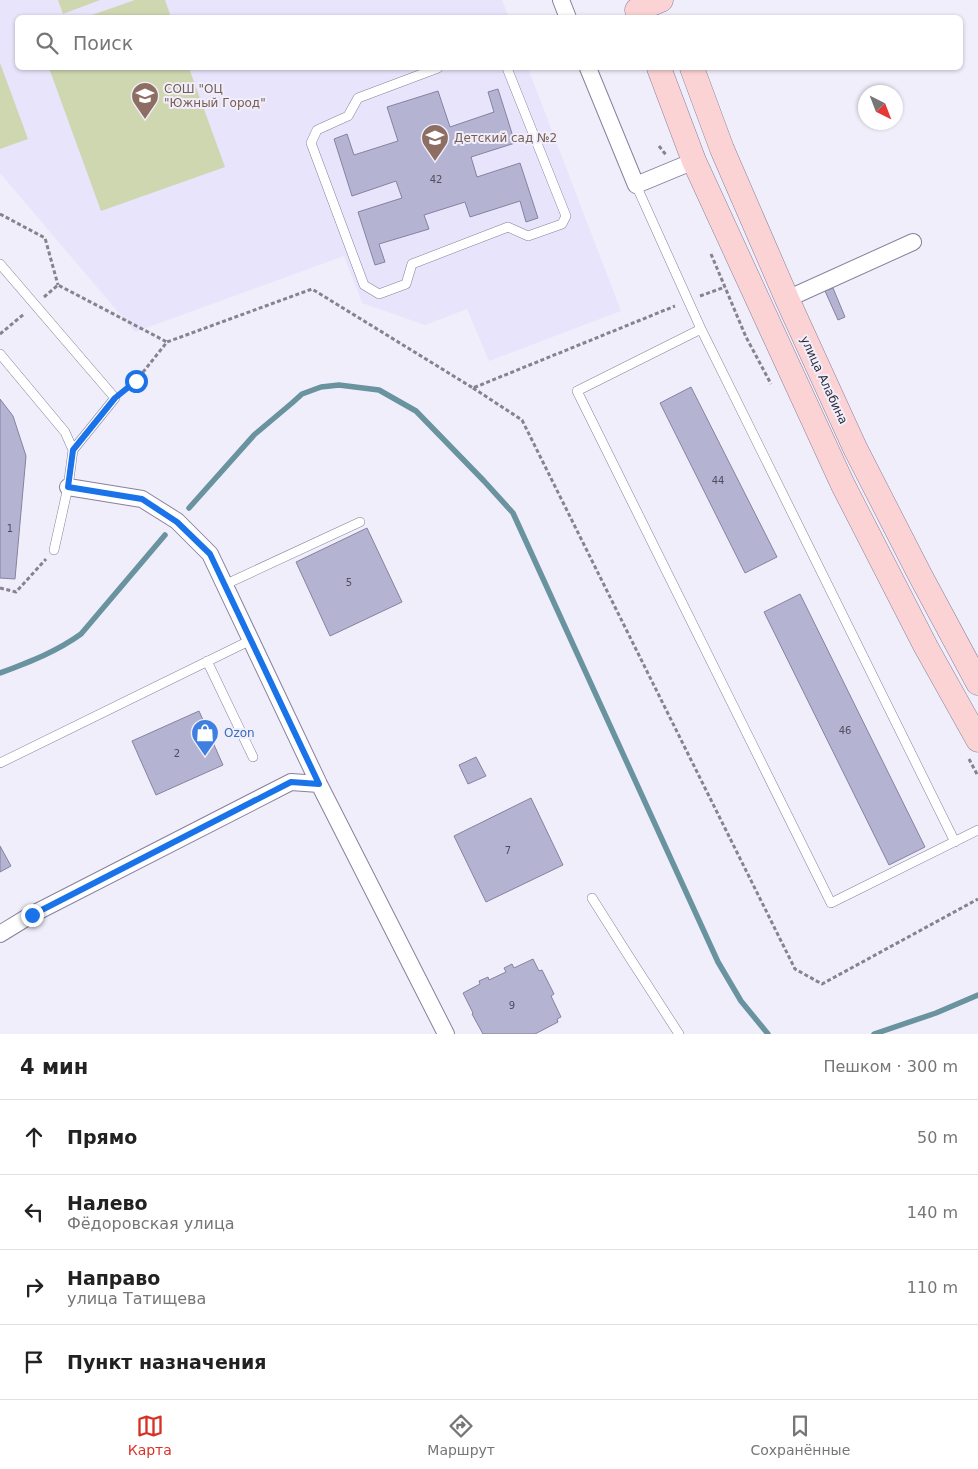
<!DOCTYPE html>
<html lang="ru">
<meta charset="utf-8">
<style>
body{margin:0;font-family:"DejaVu Sans",sans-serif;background:#f2f2f2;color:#222}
.compass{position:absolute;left:858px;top:85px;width:45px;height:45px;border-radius:50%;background:#fff;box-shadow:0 1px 4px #0004;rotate:138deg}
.stop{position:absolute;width:15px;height:15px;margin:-11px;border:4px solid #1a73e8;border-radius:50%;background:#fff}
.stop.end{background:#1a73e8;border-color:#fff;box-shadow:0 1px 5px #0008}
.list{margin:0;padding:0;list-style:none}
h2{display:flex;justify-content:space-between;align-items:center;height:65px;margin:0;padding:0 20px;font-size:21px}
h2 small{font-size:16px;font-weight:400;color:#767676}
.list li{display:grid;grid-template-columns:32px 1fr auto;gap:15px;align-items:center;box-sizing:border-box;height:75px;padding:0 20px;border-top:1px solid #e0e0e0}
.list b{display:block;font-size:19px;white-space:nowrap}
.list p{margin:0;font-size:16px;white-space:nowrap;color:#767676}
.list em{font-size:16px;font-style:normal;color:#767676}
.icon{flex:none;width:28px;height:28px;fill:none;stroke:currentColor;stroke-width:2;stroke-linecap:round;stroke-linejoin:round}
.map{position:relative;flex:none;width:978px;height:1034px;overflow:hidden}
.search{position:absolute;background:#fff;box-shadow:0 1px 4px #0004;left:15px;right:15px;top:15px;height:55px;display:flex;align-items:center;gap:12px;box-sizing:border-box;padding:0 18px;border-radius:8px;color:#767676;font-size:19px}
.sheet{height:365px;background:#fff}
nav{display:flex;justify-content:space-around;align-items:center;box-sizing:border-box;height:70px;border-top:1px solid #e0e0e0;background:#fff;font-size:14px;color:#767676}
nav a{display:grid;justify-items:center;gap:2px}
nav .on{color:#d93025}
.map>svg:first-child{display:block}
</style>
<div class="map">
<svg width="978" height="1034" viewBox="0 0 978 1034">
<rect width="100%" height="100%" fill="#f1eefb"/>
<path fill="#e8e4fb" d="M0,0H502L509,17L18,18V68H528L621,311L489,361L467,309L425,325L362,303L344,256L135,332L0,173Z"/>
<path fill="#cfd7b1" d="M58,0H100L63,14Z
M135,0H165L171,17H86Z
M0,63L28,139L0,149Z
M49,68H189L225,167L101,211Z"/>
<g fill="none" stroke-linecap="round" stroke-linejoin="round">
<path stroke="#6a93a0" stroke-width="5.5" d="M189,508L254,435L292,403L302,394L321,387L339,385L379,390L416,411L484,481L513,513L718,962L741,1001L768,1034
M0,673C29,662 56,652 81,634L165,535
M874,1034L936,1013L978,995"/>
</g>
<path fill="#b5b3d2" stroke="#84829f" d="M498,89L515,143L471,157L477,177L520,163L538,218L526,222L520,201L470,217L465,202L424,215L429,229L379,244L385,262L375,265L358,212L402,198L396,181L352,196L334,139L347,134L354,155L398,141L387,107L438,91L450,127L494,112L488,92Z
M833,288L845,317L838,320L825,291Z
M691,387L777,557L745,573L660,403Z
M0,399L13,416L26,456L15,579L0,578Z
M367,528L402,602L330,636L296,562Z
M800,594L925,847L889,865L764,612Z
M199,711L223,765L156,795L132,741Z
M476,757L486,776L468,784L459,765Z
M531,798L563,865L486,902L454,836Z
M0,846L11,866L0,872Z
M533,959L539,971L542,970L554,994L551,996L561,1017L557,1019L558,1022L535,1034H483L472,1014L473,1013L463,993L480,984L479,981L488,977L489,980L506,972L504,968L512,964L514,968Z"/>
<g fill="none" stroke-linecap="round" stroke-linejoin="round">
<defs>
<path id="lane" d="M438,68L358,98L348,116L317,130L311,143L364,285L379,294L406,284L412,264L508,227L528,236L562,224L566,216L507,68
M636,185L701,329L577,391L831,903L978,830
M0,264L115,398L73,450L68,487L54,550
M701,329L955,842
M0,354L65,432L73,450
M224,585L360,522
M207,661L253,757
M0,763L251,640
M592,898L628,955L679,1034"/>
<path id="street" d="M561,0L568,18
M588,68L636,185L694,161
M787,299L913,242
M68,487L142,499L177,521L210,554L319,784L446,1034
M0,934L31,915L291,782L319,784"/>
<path id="secondary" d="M637,10L661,0
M659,68L694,161L843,485L926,647L978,740
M692,68L722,149L787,299L855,448L920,575L978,683"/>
</defs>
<use href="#lane" stroke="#87819d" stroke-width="10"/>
<use href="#street" stroke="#87819d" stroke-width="18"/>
<use href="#secondary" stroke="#87819d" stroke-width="25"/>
<path stroke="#86838f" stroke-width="3" stroke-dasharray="4 2.5" stroke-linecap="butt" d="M659,146L666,155
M0,214L45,238L58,285
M711,254L746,337L771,384
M700,296L725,287
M44,297L58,285L167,342
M0,334L24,314
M473,388L522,420L795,969L822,984L978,899
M124,390L136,381L167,342L312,289L473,388L675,306
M0,588L16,592L46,559
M969,759L978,776"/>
<use href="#lane" stroke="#fff" stroke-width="9"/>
<use href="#street" stroke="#fff" stroke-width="16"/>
<use href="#secondary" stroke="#fcd3d4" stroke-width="24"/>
</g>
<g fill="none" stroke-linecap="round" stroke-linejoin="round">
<path stroke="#1a73e8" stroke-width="6" d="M32,915L291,782L319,784L210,554L177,522L142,499L68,487L73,450L115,398L136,381"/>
</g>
<defs>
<symbol id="school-pin" viewBox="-11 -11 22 30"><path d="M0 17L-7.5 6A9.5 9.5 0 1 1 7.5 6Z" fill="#8d6e63" stroke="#f1eefb"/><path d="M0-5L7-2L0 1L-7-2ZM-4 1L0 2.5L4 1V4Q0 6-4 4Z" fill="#fff"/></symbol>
<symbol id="shop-pin" viewBox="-11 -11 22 30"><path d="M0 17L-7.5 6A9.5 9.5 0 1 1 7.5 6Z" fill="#3f7fe0" stroke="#f1eefb"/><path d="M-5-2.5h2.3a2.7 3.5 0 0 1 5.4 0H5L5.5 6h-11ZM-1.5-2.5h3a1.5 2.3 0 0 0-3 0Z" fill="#fff"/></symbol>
</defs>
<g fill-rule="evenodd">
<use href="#school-pin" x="129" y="80" width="32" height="43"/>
<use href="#school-pin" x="419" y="122" width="32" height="43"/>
<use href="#shop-pin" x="189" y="717" width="32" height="43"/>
</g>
<g text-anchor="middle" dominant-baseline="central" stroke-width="4" stroke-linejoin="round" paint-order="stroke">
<g font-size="10" fill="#504d5e">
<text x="436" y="179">42</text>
<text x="718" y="480">44</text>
<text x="10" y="528">1</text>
<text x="349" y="582">5</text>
<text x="845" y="730">46</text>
<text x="177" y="753">2</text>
<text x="508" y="850">7</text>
<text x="512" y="1005">9</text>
</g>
<g font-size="12" fill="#785e54" stroke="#f1eefb" text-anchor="start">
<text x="164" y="89">СОШ "ОЦ<tspan x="164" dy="14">"Южный Город"</tspan></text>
<text x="454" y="138">Детский сад №2</text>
</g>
<g font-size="12" fill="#2e2b37" stroke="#f1eefb">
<text transform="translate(824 380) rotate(65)">улица Алабина</text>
</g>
<g font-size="12" fill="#366cbe" stroke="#f1eefb" text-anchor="start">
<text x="224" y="733">Ozon</text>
</g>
</g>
</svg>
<svg class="compass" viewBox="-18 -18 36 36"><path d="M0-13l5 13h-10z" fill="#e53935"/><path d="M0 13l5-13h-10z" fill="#767676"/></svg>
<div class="stop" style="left:136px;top:381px"></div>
<div class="stop end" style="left:32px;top:915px"></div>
<div class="search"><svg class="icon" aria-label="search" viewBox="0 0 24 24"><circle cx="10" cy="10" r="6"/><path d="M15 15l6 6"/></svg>Поиск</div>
</div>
<section class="sheet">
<h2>4 мин<small>Пешком · 300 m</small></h2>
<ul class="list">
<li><svg class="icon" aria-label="ahead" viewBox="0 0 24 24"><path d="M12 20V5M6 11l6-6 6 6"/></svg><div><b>Прямо</b></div><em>50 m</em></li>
<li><svg class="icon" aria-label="left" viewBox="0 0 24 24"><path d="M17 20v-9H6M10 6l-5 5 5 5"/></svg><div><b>Налево</b><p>Фёдоровская улица</p></div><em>140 m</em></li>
<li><svg class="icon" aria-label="right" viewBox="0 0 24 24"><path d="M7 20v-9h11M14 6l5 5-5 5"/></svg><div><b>Направо</b><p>улица Татищева</p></div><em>110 m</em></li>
<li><svg class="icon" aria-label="arrive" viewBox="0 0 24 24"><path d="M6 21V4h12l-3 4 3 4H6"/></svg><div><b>Пункт назначения</b></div></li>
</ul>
</section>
<nav>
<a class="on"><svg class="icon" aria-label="map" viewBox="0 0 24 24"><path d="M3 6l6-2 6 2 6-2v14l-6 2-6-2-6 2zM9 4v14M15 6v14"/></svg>Карта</a>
<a><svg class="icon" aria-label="directions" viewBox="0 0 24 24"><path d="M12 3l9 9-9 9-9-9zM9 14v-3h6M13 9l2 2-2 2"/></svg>Маршрут</a>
<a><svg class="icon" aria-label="saved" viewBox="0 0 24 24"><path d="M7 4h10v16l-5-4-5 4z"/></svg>Сохранённые</a>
</nav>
